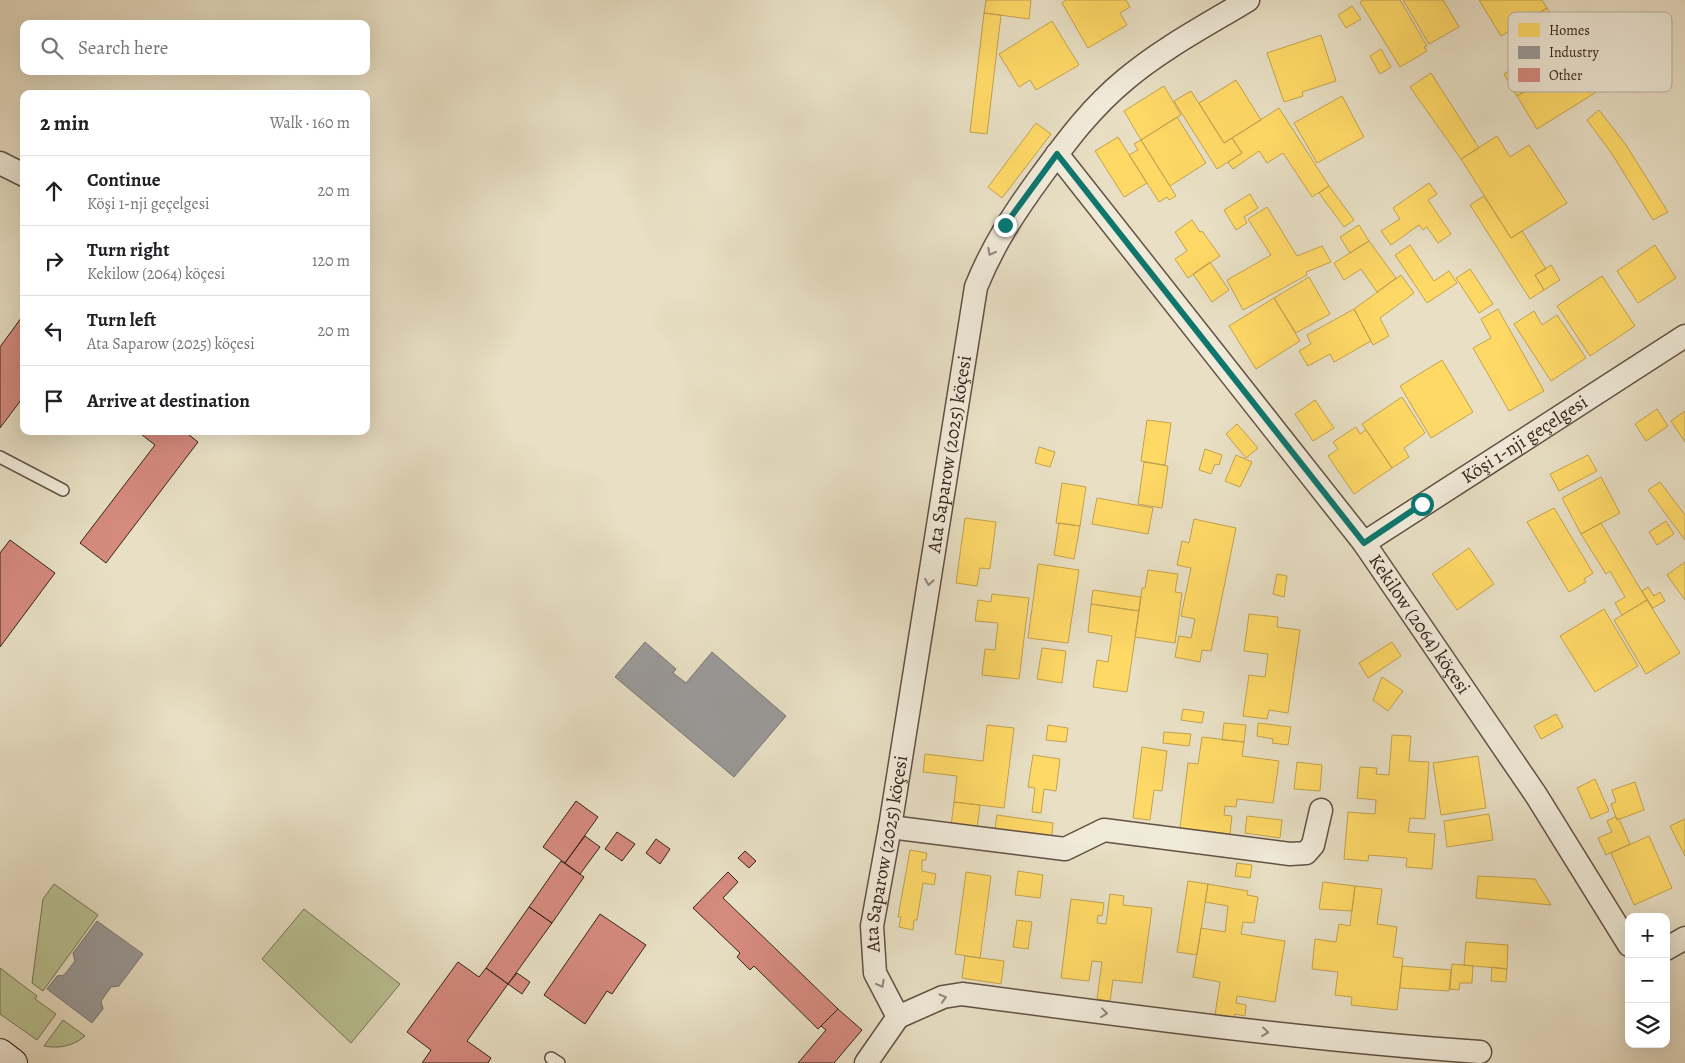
<!DOCTYPE html>
<meta charset="utf-8">
<style>
body{margin:0;font-family:Alegreya,serif;background:#f6f6f6;color:#202124}
.controls{position:absolute;right:15px;bottom:15px;display:grid;overflow:hidden;border-radius:10px;box-shadow:0 5px 20px #0002}
.controls button{width:45px;height:45px;display:grid;place-items:center;padding:0;border:0;border-bottom:1px solid #e0e0e0;background:#fff;color:#202124;font:25px sans-serif}
.stop{position:absolute;width:15px;height:15px;margin:-11px;border:4px solid #0f766e;border-radius:50%;background:#fff}
.stop.end{background:#0f766e;border-color:#fff;box-shadow:0 1px 5px #0008}
.list{margin:0;padding:0;list-style:none}
h2{display:flex;justify-content:space-between;align-items:center;height:65px;margin:0;padding:0 20px;font-size:21px}
h2 small{font-size:16px;font-weight:400;color:#757577}
.list li{display:grid;grid-template-columns:32px 1fr auto;gap:15px;align-items:center;box-sizing:border-box;height:70px;padding:0 20px;border-top:1px solid #e0e0e0}
.list b{display:block;font-size:19px;white-space:nowrap}
.list p{margin:0;font-size:16px;white-space:nowrap;color:#757577}
.list em{font-size:16px;font-style:normal;color:#757577}
.icon{flex:none;width:28px;height:28px;fill:none;stroke:currentColor;stroke-width:2;stroke-linecap:round;stroke-linejoin:round}
.map{position:relative;flex:none;width:1685px;height:1063px;overflow:hidden}
.search{position:absolute;background:#fff;box-shadow:0 5px 20px #0002;left:20px;top:20px;width:350px;height:55px;display:flex;align-items:center;gap:12px;box-sizing:border-box;padding:0 18px;border-radius:10px;color:#757577;font-size:19px}
.panel{position:absolute;background:#fff;box-shadow:0 5px 20px #0002;left:20px;top:90px;width:350px;height:345px;border-radius:10px}
.map>svg:first-child{display:block}
</style>
<div class="map">
<svg width="1685" height="1063" viewBox="0 0 1685 1063">
<rect width="100%" height="100%" fill="#e8dfc4"/>
<filter id="stains"><feTurbulence type="fractalNoise" baseFrequency=".004" numOctaves="4"/><feColorMatrix values="0 0 0 0 .2 0 0 0 0 .09 0 0 0 0 .02 0 0 0 .5 -.17"/></filter>
<radialGradient id="worn" r=".72"><stop offset=".6" stop-color="#630" stop-opacity="0"/><stop offset="1" stop-color="#630" stop-opacity=".3"/></radialGradient>
<path fill="#b9c192" stroke="#787256" d="M54,884L98,915L43,991L32,983L43,899Z
M304,909L400,984L351,1043L262,959Z
M0,968L37,996L35,999L56,1014L37,1040L0,1014Z
M63,1020L85,1036C73,1046 60,1049 44,1046Z"/>
<path fill="#ffd966" stroke="#c3a24f" d="M986,0H1031L1029,19L984,13Z
M1126,0L1130,7L1120,13L1127,25L1088,48L1062,3L1066,0Z
M1363,0H1400L1427,46L1424,47L1427,51L1400,67L1360,2Z
M1403,0H1443L1459,27L1429,44Z
M1479,0H1542L1547,8L1501,36Z
M1352,6L1361,19L1346,28L1338,15Z
M1547,8L1598,91L1537,129L1517,96L1551,75L1520,24Z
M984,13L1001,15L987,134L970,132Z
M1052,21L1079,65L1036,90L1030,80L1019,87L999,54Z
M1321,35L1336,81L1302,92L1303,96L1284,102L1267,53Z
M1381,49L1391,67L1380,74L1370,56Z
M1523,62L1537,84L1517,96L1504,74Z
M1431,73L1479,148L1461,159L1410,87Z
M1236,80L1261,120L1224,143L1199,103Z
M1164,86L1181,115L1141,140L1124,111Z
M1191,91L1224,143L1232,138L1242,153L1217,169L1174,101Z
M1342,96L1364,137L1317,163L1294,123Z
M1279,108L1329,186L1312,197L1283,153L1267,163L1259,151L1233,169L1228,162L1242,153L1232,138Z
M1599,110L1626,145L1668,212L1653,220L1612,154L1587,120Z
M1177,117L1206,163L1170,186L1141,140Z
M1036,123L1051,134L1002,198L988,187Z
M1497,136L1510,157L1529,145L1567,203L1511,238L1461,159Z
M1118,137L1147,183L1124,197L1095,151Z
M1141,140L1176,196L1169,200L1167,197L1159,202L1129,155L1138,150L1134,144Z
M1429,183L1437,194L1428,200L1451,234L1438,243L1427,227L1423,230L1419,225L1391,245L1381,231L1400,219L1393,208Z
M1329,186L1354,220L1344,227L1319,193Z
M1250,194L1258,208L1244,217L1247,223L1236,230L1224,210Z
M1484,196L1511,238L1522,231L1546,269L1535,275L1544,290L1530,299L1470,205Z
M1267,207L1297,256L1322,246L1331,262L1306,272L1307,275L1243,310L1227,280L1271,255L1248,219Z
M1192,220L1200,232L1202,231L1220,256L1188,278L1175,259L1187,251L1175,232Z
M1359,225L1369,241L1350,253L1340,237Z
M1369,241L1396,278L1377,292L1361,269L1344,280L1334,263Z
M1410,245L1434,281L1449,271L1457,283L1427,303L1395,255Z
M1655,245L1676,278L1638,303L1617,271Z
M1210,262L1229,290L1212,302L1193,274Z
M1551,265L1560,280L1544,290L1535,275Z
M1470,269L1493,304L1479,313L1456,278Z
M1401,275L1414,293L1380,318L1389,336L1373,345L1354,309Z
M1602,276L1635,326L1590,356L1557,306Z
M1309,277L1330,314L1296,333L1274,298Z
M1274,298L1300,341L1256,369L1229,326Z
M1354,309L1371,341L1334,362L1330,354L1308,366L1299,351L1311,344L1307,335Z
M1498,309L1544,391L1509,411L1473,348L1491,338L1481,319Z
M1534,311L1542,325L1557,315L1586,358L1551,381L1514,324Z
M1442,360L1473,412L1431,438L1400,386Z
M1402,397L1425,433L1404,448L1409,457L1392,468L1362,424Z
M1315,400L1334,428L1313,441L1295,414Z
M1657,409L1668,426L1646,441L1635,424Z
M1685,411V442L1671,421Z
M1147,420L1171,423L1165,465L1141,461Z
M1237,424L1258,448L1246,458L1226,434Z
M1356,427L1360,434L1366,430L1392,468L1354,494L1328,456L1338,449L1333,442Z
M1039,447L1055,452L1050,467L1035,463Z
M1205,449L1222,455L1219,465L1215,464L1211,474L1199,470Z
M1236,455L1252,462L1240,487L1225,481Z
M1588,455L1597,471L1559,491L1550,474Z
M1144,462L1168,466L1162,508L1138,504Z
M1601,477L1620,513L1581,534L1562,498Z
M1660,482L1685,515V540L1648,490Z
M1062,483L1086,487L1080,526L1056,523Z
M1097,498L1153,508L1148,534L1092,524Z
M1554,508L1593,573L1584,579L1586,582L1569,592L1527,522Z
M965,518L996,522L990,569L980,568L977,586L956,583Z
M1194,519L1236,528L1211,651L1202,650L1200,662L1175,657L1179,636L1191,638L1195,619L1181,616L1191,568L1177,565L1182,541L1189,543Z
M1666,521L1674,534L1657,545L1649,532Z
M1059,523L1080,526L1074,559L1054,555Z
M1601,523L1647,600L1622,615L1615,603L1625,597L1610,571L1606,574L1581,534Z
M1469,548L1494,584L1457,610L1432,574Z
M1685,562V600L1667,575Z
M1038,564L1079,570L1068,643L1028,638Z
M1148,570L1178,574L1175,592L1182,593L1175,643L1135,637L1142,588H1145Z
M1277,574L1287,576L1284,597L1273,594Z
M1648,587L1654,596L1660,592L1665,601L1653,608L1642,591Z
M1093,590L1141,597L1139,611L1091,604Z
M992,594L1029,598L1019,679L982,675L985,649L995,650L998,623L975,621L978,600L991,602Z
M1647,600L1680,653L1646,674L1614,620Z
M1091,604L1139,611L1127,692L1093,687L1097,660L1108,662L1112,636L1088,632Z
M1604,609L1638,666L1595,692L1560,636Z
M1249,614L1278,617L1277,627L1300,630L1288,713L1269,710L1267,719L1243,716L1249,675L1265,677L1268,654L1244,651Z
M1392,642L1401,656L1368,678L1359,663Z
M1042,648L1066,651L1062,683L1037,679Z
M1382,677L1403,691L1388,711L1373,700Z
M1183,709L1204,712L1202,723L1181,720Z
M1556,714L1563,727L1541,739L1534,726Z
M1224,723L1246,725L1244,742L1222,740Z
M1258,723L1291,727L1288,745L1272,743L1273,739L1257,736Z
M987,725L1014,728L1004,808L954,802L957,776L923,772L925,754L983,761Z
M1048,725L1068,728L1066,742L1046,740Z
M1164,732L1191,734L1189,746L1163,743Z
M1392,735L1411,736L1409,761L1429,762L1425,819L1410,818L1408,832L1435,834L1432,869L1406,867L1407,858L1369,855L1368,861L1344,859L1348,812L1375,814L1376,800L1357,798L1360,767L1377,768L1376,774L1389,775Z
M1202,737L1244,742L1242,756L1279,761L1273,803L1237,799L1236,807L1225,806L1224,815L1232,816L1230,834L1180,828L1188,763L1198,764Z
M1142,747L1167,751L1162,791L1154,790L1150,820L1133,818Z
M1033,755L1060,759L1056,791L1044,789L1041,813L1032,812L1035,788L1028,787Z
M1478,756L1486,808L1441,815L1433,763Z
M1297,762L1322,765L1320,791L1294,789Z
M1595,779L1609,811L1591,819L1577,788Z
M1635,782L1644,810L1617,820L1611,804L1616,802L1612,790Z
M954,802L980,805L977,829L951,826Z
M1489,814L1493,840L1447,847L1444,821Z
M997,815L1053,823L1051,842L994,835Z
M1247,816L1282,820L1280,838L1245,833Z
M1615,817L1619,819L1630,844L1606,855L1598,838L1612,832L1607,821Z
M1685,819V856L1670,826Z
M1649,836L1672,888L1634,905L1611,853Z
M910,850L927,853L926,860H922V871L936,874L934,885L923,883L917,920H914L913,930L899,927L901,917H898Z
M1237,863L1252,865L1250,878L1235,876Z
M1018,871L1043,875L1040,898L1015,895Z
M966,872L991,876L980,958L955,954Z
M1478,876L1535,879L1551,905L1476,898Z
M1188,881L1208,884L1197,955L1177,952Z
M1323,882L1355,886L1352,911L1319,909Z
M1208,884L1248,891L1247,895L1258,897L1254,923L1243,922L1241,934L1285,941L1275,1002L1237,996L1236,1003L1246,1005L1245,1016L1235,1014L1234,1018L1215,1015L1220,982L1193,977L1201,928L1225,932L1228,906L1205,902Z
M1355,886L1382,889L1377,924L1397,927L1393,957L1403,958L1397,1010L1351,1005L1352,997L1335,995L1338,972L1312,969L1315,939L1336,942L1339,924L1350,926Z
M1110,894L1124,896L1123,905L1152,908L1142,983L1113,980L1110,1001L1097,999L1102,962L1092,961L1089,981L1061,978L1071,899L1104,903L1102,916L1098,915L1097,923L1106,924Z
M1017,920L1032,922L1028,949L1013,947Z
M1466,942L1508,945L1507,969L1464,965Z
M965,956L1004,961L1001,984L962,978Z
M1452,964L1473,966L1472,983H1460L1459,990L1450,989Z
M1402,966L1451,970L1449,991L1400,988Z
M1492,967L1507,969L1506,982L1491,981Z"/>
<path fill="#999" stroke="#7b7573" d="M645,642L676,669L673,673L686,683L712,652L786,716L734,777L615,677Z
M97,921L143,954L119,986L111,987L101,1001L103,1009L92,1023L47,989L57,976L64,975L75,961L73,953Z"/>
<path fill="#d58a7e" stroke="#36221a" d="M24,314V396L0,428V347Z
M137,431H184L198,442L106,563L80,543L155,445Z
M10,540L55,573L0,647V553Z
M576,801L598,817L565,863L543,847Z
M617,832L635,844L622,861L605,849Z
M585,836L600,847L580,874L565,863Z
M656,839L670,849L660,864L646,853Z
M745,851L756,861L749,868L738,858Z
M561,861L584,877L552,923L529,907Z
M728,872L738,882L723,898L838,1009L818,1029L754,966L750,970L737,957L740,953L693,908Z
M529,907L552,923L508,984L486,968Z
M600,914L646,945L612,994L607,991L585,1024L544,995Z
M458,962L479,977L486,968L508,984L467,1041L491,1058L488,1063H422L431,1050L407,1032Z
M517,973L530,982L522,994L508,984Z
M838,1009L862,1030L834,1063H798L826,1030L821,1026Z"/>
<g fill="none" stroke-linecap="round" stroke-linejoin="round">
<defs>
<path id="service" d="M0,457L63,490
M551,1058L559,1063"/>
<g id="minor">
<path id="s1" d="M1057,154L1364,543L1536,795L1629,945"/>
<path d="M0,163L24,175"/>
<path id="s2" d="M1364,543L1685,336"/>
<path d="M890,827L1065,849L1104,830L1290,854L1306,853L1313,845L1321,810"/>
<path d="M1666,949L1685,938"/>
<path id="s3" d="M898,1017L875,973L872,926L890,827L976,287C993,245 1014,213 1041,176C1068,139 1091,108 1126,79C1163,48 1207,25 1248,0"/>
<path d="M898,1017L943,997L962,994C1134,1017 1307,1040 1480,1052"/>
<path d="M866,1063L898,1017"/>
</g>
<path id="secondary" d="M0,1053L13,1063"/>
</defs>
<use href="#service" stroke="#625144" stroke-width="14"/>
<use href="#minor" stroke="#625144" stroke-width="25"/>
<use href="#secondary" stroke="#36221a" stroke-width="30"/>
<use href="#service" stroke="#f0ead9" stroke-width="11"/>
<use href="#minor" stroke="#f0ead9" stroke-width="22"/>
<use href="#secondary" stroke="#f0ead9" stroke-width="28"/>
</g>
<defs><path id="oneway-chevron" d="M-2-3.5L2.5 0L-2 3.5" fill="none" stroke-width="1.6" stroke-linecap="round" stroke-linejoin="round" transform="scale(1.25)"/></defs>
<g stroke="#93867a">
<use href="#oneway-chevron" transform="translate(991 252) rotate(118)"/>
<use href="#oneway-chevron" transform="translate(929 582) rotate(99)"/>
<use href="#oneway-chevron" transform="translate(881 984) rotate(62)"/>
<use href="#oneway-chevron" transform="translate(943 998) rotate(-16)"/>
<use href="#oneway-chevron" transform="translate(1104 1013) rotate(7)"/>
<use href="#oneway-chevron" transform="translate(1265 1032) rotate(6)"/>
</g>
<g fill="none" stroke-linecap="round" stroke-linejoin="round">
<path stroke="#0f766e" stroke-width="6" d="M1005,225L1057,154L1364,543L1422,504"/>
</g>
<g text-anchor="middle" dominant-baseline="central" stroke-width="5" stroke-linejoin="round" paint-order="stroke">
<g font-size="19" fill="#36221a" stroke="#f0ead9">
<text stroke="none"><textPath href="#s2" startOffset="191">Köşi 1-nji geçelgesi</textPath></text>
<text stroke="none"><textPath href="#s3" startOffset="575">Ata Saparow (2025) köçesi</textPath></text>
<text stroke="none"><textPath href="#s1" startOffset="594">Kekilow (2064) köçesi</textPath></text>
<text stroke="none"><textPath href="#s3" startOffset="170">Ata Saparow (2025) köçesi</textPath></text>
</g>
</g>
<rect x="1508" y="12" width="164" height="80" rx="8" fill="#f0ead9" stroke="#b8aea0" stroke-width="1"/>
<rect x="1518" y="23" width="22" height="14" fill="#ffd966"/>
<rect x="1518" y="46" width="22" height="13" fill="#999"/>
<rect x="1518" y="68" width="22" height="14" fill="#d58a7e"/>
<g font-size="14" fill="#36221a">
<text x="1549" y="35">Homes</text>
<text x="1549" y="57">Industry</text>
<text x="1549" y="80">Other</text>
</g>
<rect width="100%" height="100%" filter="url(#stains)"/>
<rect width="100%" height="100%" fill="url(#worn)"/>
</svg>
<div class="controls">
<button>+</button>
<button>−</button>
<button><svg class="icon" aria-label="layers" viewBox="0 0 24 24"><path d="M12 4l9 5-9 5-9-5zM3 14l9 5 9-5"/></svg></button>
</div>
<div class="stop" style="left:1422px;top:504px"></div>
<div class="stop end" style="left:1005px;top:225px"></div>
<div class="search"><svg class="icon" aria-label="search" viewBox="0 0 24 24"><circle cx="10" cy="10" r="6"/><path d="M15 15l6 6"/></svg>Search here</div>
<section class="panel">
<h2>2 min<small>Walk · 160 m</small></h2>
<ul class="list">
<li><svg class="icon" aria-label="ahead" viewBox="0 0 24 24"><path d="M12 20V5M6 11l6-6 6 6"/></svg><div><b>Continue</b><p>Köşi 1-nji geçelgesi</p></div><em>20 m</em></li>
<li><svg class="icon" aria-label="right" viewBox="0 0 24 24"><path d="M7 20v-9h11M14 6l5 5-5 5"/></svg><div><b>Turn right</b><p>Kekilow (2064) köçesi</p></div><em>120 m</em></li>
<li><svg class="icon" aria-label="left" viewBox="0 0 24 24"><path d="M17 20v-9H6M10 6l-5 5 5 5"/></svg><div><b>Turn left</b><p>Ata Saparow (2025) köçesi</p></div><em>20 m</em></li>
<li><svg class="icon" aria-label="arrive" viewBox="0 0 24 24"><path d="M6 21V4h12l-3 4 3 4H6"/></svg><div><b>Arrive at destination</b></div></li>
</ul>
</section>
</div>
